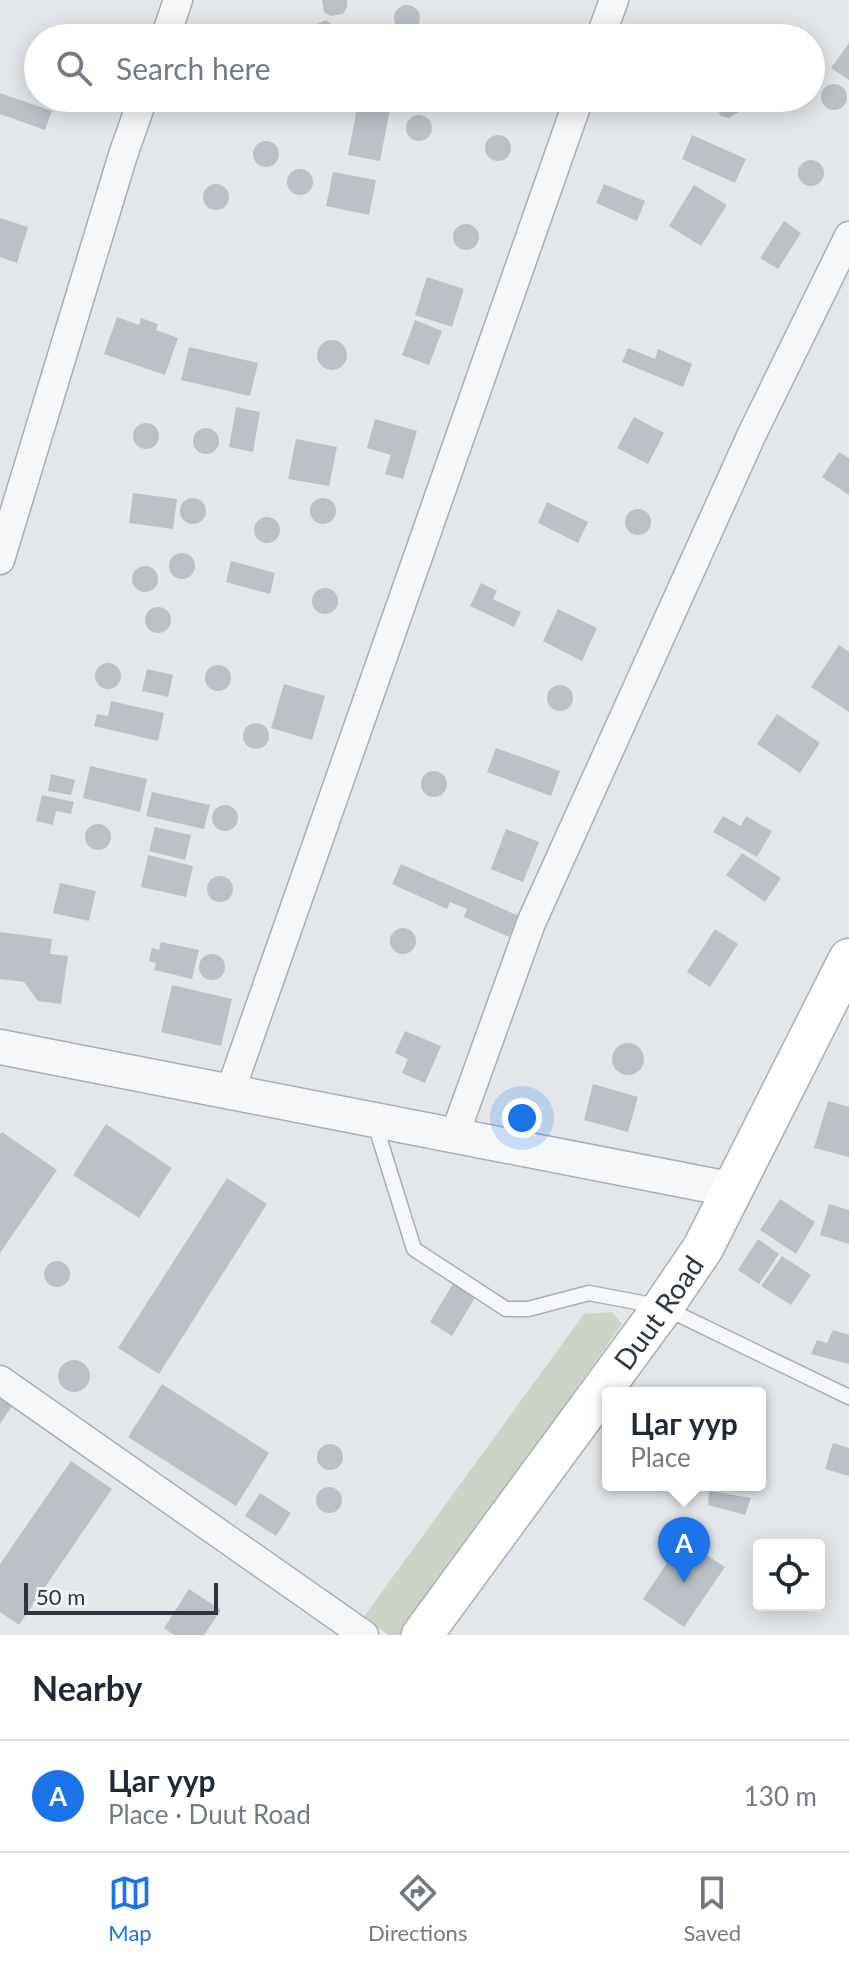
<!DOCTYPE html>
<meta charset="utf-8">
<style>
body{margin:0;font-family:Lato,sans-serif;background:#f2f2f3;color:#1f2937}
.controls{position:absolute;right:24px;bottom:24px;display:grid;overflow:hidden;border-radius:8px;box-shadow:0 4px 20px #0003}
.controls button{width:72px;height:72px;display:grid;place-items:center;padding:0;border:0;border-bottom:2px solid #e0e1e3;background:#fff;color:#1f2937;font:40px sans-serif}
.scale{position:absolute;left:24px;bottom:20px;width:194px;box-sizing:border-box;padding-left:8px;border:4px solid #2d3541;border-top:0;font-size:22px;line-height:28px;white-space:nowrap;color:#2d3541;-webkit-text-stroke:6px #f3f5f8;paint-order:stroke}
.you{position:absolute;left:522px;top:1118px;width:28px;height:28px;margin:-20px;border:6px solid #fff;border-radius:50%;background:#1a73e8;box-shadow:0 0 0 12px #1a73e833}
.badge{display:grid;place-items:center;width:52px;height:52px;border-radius:50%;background:#1a73e8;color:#fff;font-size:26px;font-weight:700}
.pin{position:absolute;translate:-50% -66px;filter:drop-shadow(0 2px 4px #0008)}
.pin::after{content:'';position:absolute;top:42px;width:28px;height:24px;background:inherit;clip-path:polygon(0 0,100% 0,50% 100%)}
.popup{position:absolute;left:602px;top:1387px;width:164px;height:104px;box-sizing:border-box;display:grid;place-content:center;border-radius:8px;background:#fff;filter:drop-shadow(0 2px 6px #0005);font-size:26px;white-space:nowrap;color:#747a83}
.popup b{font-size:30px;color:#1f2937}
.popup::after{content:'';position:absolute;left:50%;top:100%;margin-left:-16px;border:16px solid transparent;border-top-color:#fff}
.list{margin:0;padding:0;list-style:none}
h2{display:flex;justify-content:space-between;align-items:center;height:104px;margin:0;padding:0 32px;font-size:34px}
h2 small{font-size:26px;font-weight:400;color:#747a83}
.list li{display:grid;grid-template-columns:52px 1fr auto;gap:24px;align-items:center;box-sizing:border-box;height:112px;padding:0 32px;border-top:2px solid #e0e1e3}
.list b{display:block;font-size:30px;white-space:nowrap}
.list p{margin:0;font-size:26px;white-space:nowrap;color:#747a83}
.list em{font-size:26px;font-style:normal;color:#747a83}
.icon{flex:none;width:44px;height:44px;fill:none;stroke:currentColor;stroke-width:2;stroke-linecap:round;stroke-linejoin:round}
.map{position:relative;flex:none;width:849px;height:1635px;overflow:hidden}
.search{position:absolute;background:#fff;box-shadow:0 4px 20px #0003;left:24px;right:24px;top:24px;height:88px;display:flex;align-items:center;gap:20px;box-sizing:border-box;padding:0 28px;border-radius:44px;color:#747a83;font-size:30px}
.sheet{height:216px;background:#fff}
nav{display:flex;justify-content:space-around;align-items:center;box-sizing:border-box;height:112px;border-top:2px solid #e0e1e3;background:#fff;font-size:22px;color:#747a83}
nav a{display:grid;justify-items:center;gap:4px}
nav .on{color:#1a73e8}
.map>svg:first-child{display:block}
</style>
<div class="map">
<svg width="849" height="1635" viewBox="0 0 849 1635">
<rect width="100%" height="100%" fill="#e4e7ea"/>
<path fill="#cad3c6" d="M612,1312L622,1324L402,1635H389L363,1618L584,1314Z"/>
<path fill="#bbc0c7" d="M322,0H347V7L343,14L331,16L324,12Z
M394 18a13 13 0 1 1 26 0a13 13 0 1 1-26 0Z
M326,20L336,28V38H313L311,33L314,25Z
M772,27L784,31L788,38H762L765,32Z
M849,43V80L831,68Z
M821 97a13 13 0 1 1 26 0a13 13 0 1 1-26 0Z
M0,93L52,111L45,130L0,114Z
M261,98H286L282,107L275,110L263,105Z
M359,98L391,104L380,161L348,155Z
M487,98H511L500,106L492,104Z
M718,98H739L741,104L739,112L729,118L721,116L715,105Z
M406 128a13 13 0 1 1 26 0a13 13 0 1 1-26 0Z
M692,135L746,159L735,183L682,159Z
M485 148a13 13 0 1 1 26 0a13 13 0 1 1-26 0Z
M253 154a13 13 0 1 1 26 0a13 13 0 1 1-26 0Z
M798 173a13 13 0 1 1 26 0a13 13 0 1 1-26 0Z
M287 182a13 13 0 1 1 26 0a13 13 0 1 1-26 0Z
M333,172L376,180L369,215L326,206Z
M604,184L645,201L637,221L596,203Z
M203 197a13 13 0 1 1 26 0a13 13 0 1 1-26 0Z
M694,185L727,205L701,246L669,226Z
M0,218L28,227L17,263L0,257Z
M784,221L801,233L778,269L760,258Z
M453 237a13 13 0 1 1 26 0a13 13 0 1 1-26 0Z
M427,277L464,289L452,327L415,315Z
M117,317L139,325L141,318L158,324L156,330L178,338L165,375L104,354Z
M415,320L442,331L429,365L402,355Z
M317 355a15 15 0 1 1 30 0a15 15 0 1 1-30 0Z
M189,347L258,363L250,396L181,380Z
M628,348L655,359L658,349L692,364L683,387L622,362Z
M236,407L260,412L253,452L229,447Z
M634,417L664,433L648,464L617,448Z
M375,419L417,431L403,479L385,474L391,455L367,448Z
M133 436a13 13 0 1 1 26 0a13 13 0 1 1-26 0Z
M193 441a13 13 0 1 1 26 0a13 13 0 1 1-26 0Z
M296,439L337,447L329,486L288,479Z
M839,452L849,458V495L822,477Z
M133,493L177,499L173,529L129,523Z
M310 511a13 13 0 1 1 26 0a13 13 0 1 1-26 0Z
M180 511a13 13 0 1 1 26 0a13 13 0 1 1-26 0Z
M547,502L588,522L578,543L538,523Z
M625 522a13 13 0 1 1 26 0a13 13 0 1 1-26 0Z
M254 530a13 13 0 1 1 26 0a13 13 0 1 1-26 0Z
M169 566a13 13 0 1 1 26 0a13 13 0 1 1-26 0Z
M231,561L275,573L270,594L226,582Z
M132 579a13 13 0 1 1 26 0a13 13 0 1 1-26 0Z
M481,583L497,591L493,599L521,612L514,627L470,606Z
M312 601a13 13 0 1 1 26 0a13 13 0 1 1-26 0Z
M145 620a13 13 0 1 1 26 0a13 13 0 1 1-26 0Z
M558,609L597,628L582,661L543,641Z
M839,645L849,652V712L811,687Z
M95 676a13 13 0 1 1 26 0a13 13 0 1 1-26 0Z
M205 678a13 13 0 1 1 26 0a13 13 0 1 1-26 0Z
M147,669L173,675L168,697L142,691Z
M284,684L325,696L312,740L271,728Z
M547 698a13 13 0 1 1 26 0a13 13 0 1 1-26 0Z
M111,701L164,713L158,741L94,726L97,714L108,716Z
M777,714L820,743L800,773L757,744Z
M243 736a13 13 0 1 1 26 0a13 13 0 1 1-26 0Z
M496,748L560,771L551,796L487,772Z
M90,766L147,779L140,812L83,798Z
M421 784a13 13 0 1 1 26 0a13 13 0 1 1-26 0Z
M51,774L75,780L71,795L48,791Z
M152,792L210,805L204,829L146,816Z
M42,795L74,802L71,814L56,811L53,825L36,821Z
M212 818a13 13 0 1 1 26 0a13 13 0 1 1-26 0Z
M723,816L741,826L746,816L772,831L757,857L713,832Z
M85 837a13 13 0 1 1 26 0a13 13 0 1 1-26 0Z
M155,827L191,835L185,860L149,851Z
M506,829L539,842L523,882L491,869Z
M742,853L781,878L765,902L726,875Z
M148,855L193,866L186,897L141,887Z
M401,864L519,916L509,937L464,917L467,909L450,902L447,909L392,884Z
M207 889a13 13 0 1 1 26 0a13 13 0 1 1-26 0Z
M60,883L96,891L89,921L53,913Z
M390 941a13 13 0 1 1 26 0a13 13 0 1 1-26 0Z
M715,929L738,944L710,987L687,972Z
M0,932L52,939L50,954L68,956L61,1004L38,1001L24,982L0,979Z
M161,942L199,950L192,979L154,970L156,963L149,961L152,948L159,950Z
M199 967a13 13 0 1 1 26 0a13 13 0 1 1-26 0Z
M172,985L232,999L221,1046L161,1032Z
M405,1031L441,1046L425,1083L402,1073L408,1059L395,1053Z
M612 1059a16 16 0 1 1 32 0a16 16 0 1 1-32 0Z
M593,1084L638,1097L628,1132L584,1120Z
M828,1101L849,1107V1157L814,1148Z
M106,1124L172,1168L139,1218L73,1175Z
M2,1132L57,1170L0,1253V1134Z
M227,1178L267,1204L159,1374L118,1348Z
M780,1199L815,1222L796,1254L760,1230Z
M829,1204L849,1210V1244L820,1235Z
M758,1239L779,1254L759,1284L738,1270Z
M782,1256L811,1275L791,1305L761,1286Z
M44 1274a13 13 0 1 1 26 0a13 13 0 1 1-26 0Z
M454,1282L476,1296L452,1336L430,1322Z
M833,1330L849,1335V1364L811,1354L817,1340L827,1343Z
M58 1376a16 16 0 1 1 32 0a16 16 0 1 1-32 0Z
M162,1384L269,1453L236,1506L128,1437Z
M0,1399L12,1406L0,1424Z
M833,1443L849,1448V1476L825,1469Z
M317 1457a13 13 0 1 1 26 0a13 13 0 1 1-26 0Z
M71,1461L112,1489L19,1625L0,1612V1564Z
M675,1485H700L695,1492L687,1494L679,1491Z
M316 1500a13 13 0 1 1 26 0a13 13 0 1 1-26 0Z
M709,1491L751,1498L745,1515L708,1505Z
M260,1493L291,1513L276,1536L245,1516Z
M683,1539L725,1567L684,1627L643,1599Z
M189,1589L221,1610L204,1635H174L164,1628Z"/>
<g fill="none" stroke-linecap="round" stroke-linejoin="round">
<defs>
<path id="service" d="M374,1121L414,1249L506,1309H528L589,1293L663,1307L849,1397"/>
<path id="minor" d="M165,38L178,0
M600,38L614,0
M0,560L123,155L143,98
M230,1092L579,98
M455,1134L531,923L752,434L849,236
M0,1380L364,1635"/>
<path id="tertiary" d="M0,1047L734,1190"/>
<g id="secondary">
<path id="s1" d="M422,1635L663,1307L703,1248L849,959"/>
</g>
</defs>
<use href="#service" stroke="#a9aeb4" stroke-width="17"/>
<use href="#minor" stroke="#a9aeb4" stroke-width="31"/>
<use href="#tertiary" stroke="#a9aeb4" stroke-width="37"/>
<use href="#secondary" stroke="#a9aeb4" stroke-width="43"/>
<use href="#service" stroke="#f6f7f9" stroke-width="14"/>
<use href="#minor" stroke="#f6f7f9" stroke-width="28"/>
<use href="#tertiary" stroke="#f6f7f9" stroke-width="34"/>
<use href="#secondary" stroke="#fff" stroke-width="40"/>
</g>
<g text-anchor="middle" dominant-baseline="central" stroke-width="6" stroke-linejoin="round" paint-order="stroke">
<g font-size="28" fill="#2d3541" stroke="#f3f5f8">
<text stroke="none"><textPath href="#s1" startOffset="400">Duut Road</textPath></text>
</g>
</g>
</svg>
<div class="controls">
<button><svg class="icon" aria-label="locate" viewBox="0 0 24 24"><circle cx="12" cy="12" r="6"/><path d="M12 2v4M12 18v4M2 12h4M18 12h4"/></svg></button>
</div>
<div class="scale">50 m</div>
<div class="you"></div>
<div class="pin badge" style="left:684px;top:1583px">A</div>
<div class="popup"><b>Цаг уур</b>Place</div>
<div class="search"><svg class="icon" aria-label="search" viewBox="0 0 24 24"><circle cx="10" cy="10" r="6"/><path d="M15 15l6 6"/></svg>Search here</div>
</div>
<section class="sheet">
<h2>Nearby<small></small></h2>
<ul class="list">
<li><span class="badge">A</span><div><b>Цаг уур</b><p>Place · Duut Road</p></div><em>130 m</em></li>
</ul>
</section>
<nav>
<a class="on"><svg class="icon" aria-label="map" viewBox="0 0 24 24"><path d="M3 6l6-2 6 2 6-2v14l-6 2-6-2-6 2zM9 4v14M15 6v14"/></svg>Map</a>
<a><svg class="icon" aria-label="directions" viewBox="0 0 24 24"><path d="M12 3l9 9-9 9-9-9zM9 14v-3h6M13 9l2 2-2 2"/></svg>Directions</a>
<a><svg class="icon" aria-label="saved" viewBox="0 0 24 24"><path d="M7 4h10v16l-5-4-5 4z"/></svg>Saved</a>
</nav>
